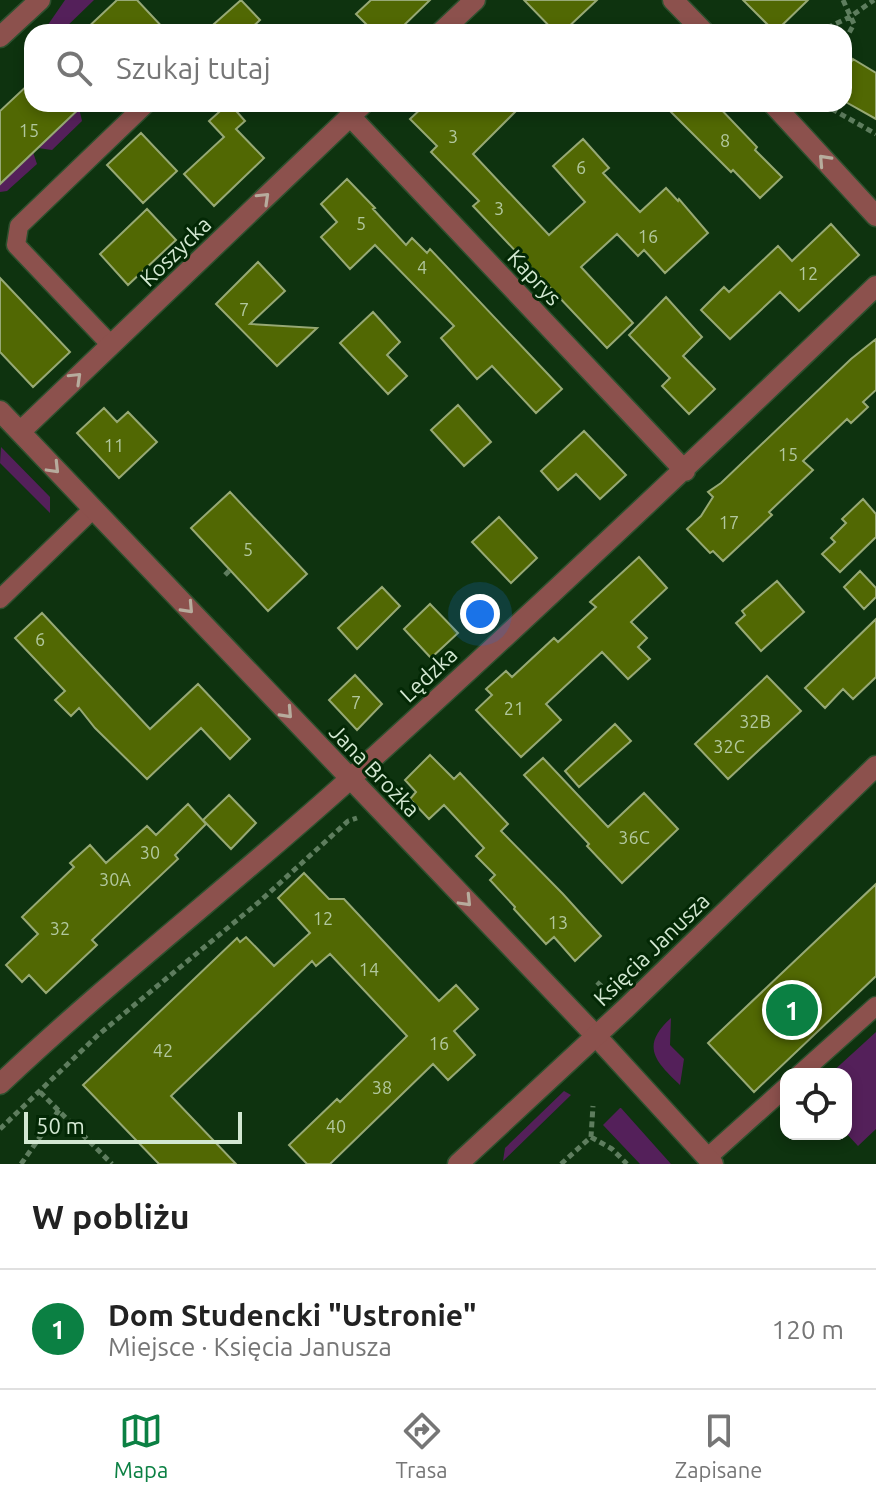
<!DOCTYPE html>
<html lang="pl">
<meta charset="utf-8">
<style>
body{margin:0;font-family:Ubuntu,sans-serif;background:#f6f6f6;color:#222}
.controls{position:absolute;right:24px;bottom:24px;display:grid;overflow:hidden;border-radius:16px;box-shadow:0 4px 12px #0003}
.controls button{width:72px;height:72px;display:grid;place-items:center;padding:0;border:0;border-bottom:2px solid #e0e0e0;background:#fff;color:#222;font:40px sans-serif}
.scale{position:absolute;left:24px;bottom:20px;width:218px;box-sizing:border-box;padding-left:8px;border:4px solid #d3e8d2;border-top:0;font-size:22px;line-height:28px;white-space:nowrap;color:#d3e8d2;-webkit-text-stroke:6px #032805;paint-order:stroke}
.you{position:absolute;left:480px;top:614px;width:28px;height:28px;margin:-20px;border:6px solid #fff;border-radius:50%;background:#1a73e8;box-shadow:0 0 0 12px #1a73e833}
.badge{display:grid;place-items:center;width:52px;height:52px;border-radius:50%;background:#0b8043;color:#fff;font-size:26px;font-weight:700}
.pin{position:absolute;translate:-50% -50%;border:4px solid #fff;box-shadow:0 2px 8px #0006}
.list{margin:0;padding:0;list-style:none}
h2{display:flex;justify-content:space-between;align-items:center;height:104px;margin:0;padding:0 32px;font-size:34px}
h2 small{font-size:26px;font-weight:400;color:#767676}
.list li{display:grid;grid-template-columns:52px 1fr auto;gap:24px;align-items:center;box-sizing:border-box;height:120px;padding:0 32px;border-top:2px solid #e0e0e0}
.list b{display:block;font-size:30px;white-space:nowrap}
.list p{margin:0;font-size:26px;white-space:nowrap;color:#767676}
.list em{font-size:26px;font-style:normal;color:#767676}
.icon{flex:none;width:44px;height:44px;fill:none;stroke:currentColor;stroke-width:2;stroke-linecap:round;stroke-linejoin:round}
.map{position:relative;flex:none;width:876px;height:1164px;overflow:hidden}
.search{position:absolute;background:#fff;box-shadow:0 4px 12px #0003;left:24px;right:24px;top:24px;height:88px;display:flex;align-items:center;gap:20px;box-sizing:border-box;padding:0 28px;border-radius:24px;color:#767676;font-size:30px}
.sheet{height:224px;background:#fff}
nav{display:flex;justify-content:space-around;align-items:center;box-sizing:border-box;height:112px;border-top:2px solid #e0e0e0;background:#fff;font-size:22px;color:#767676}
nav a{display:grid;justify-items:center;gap:4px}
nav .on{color:#0b8043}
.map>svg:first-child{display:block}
</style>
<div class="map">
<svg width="876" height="1164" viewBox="0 0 876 1164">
<rect width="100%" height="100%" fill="#0e330f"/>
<path fill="#54205a" d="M65,0H94L61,32H43Z
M79,108L82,121L52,150L38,148Z
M33,152L37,164L7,191L0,192V170Z
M1,447L50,497V513L0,463Z
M671,1018L670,1045L684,1059L680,1085C655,1061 640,1046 671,1018Z
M876,1032V1129L858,1146L846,1133V1074H830Z
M564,1091L571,1095L503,1161L505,1148Z
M620,1108H621L671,1164H640L603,1125Z"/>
<path fill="#516803" stroke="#97a975" stroke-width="2" d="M117,0H137L167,32H83Z
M241,0L260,20L247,32H205Z
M371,0H430L397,32H374L356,14Z
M524,0H597L563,32H555Z
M743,0H808L775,32Z
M853,59L876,73V119L844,101V74Z
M32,81V104H84L0,184V111Z
M228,104H230L245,121L236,129L264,158L214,206L184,174L224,137L209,121Z
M426,104H523L473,154L549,235L585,202L553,166L583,139L609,168L603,173L640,212L666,188L678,201L679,199L708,233L665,273L644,250L638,256L617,234L581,267L633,323L607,348L473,206L479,201L431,152L437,146L410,119Z
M663,104H716L757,147L755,150L782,177L760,198L733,170L731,172Z
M141,133L177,171L143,203L107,165Z
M347,179L375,208L373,209L406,245L412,238L427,253L430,249L562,389L536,413L492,366L477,379L441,338L454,326L375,245L350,269L321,237L337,222L321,204Z
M147,209L176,240L128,285L100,254Z
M831,224L859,255L799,311L780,292L730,339L701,310L724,287L729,292L778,246L792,261Z
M258,262L285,291L250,324L317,328L277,366L216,304Z
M0,278L70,352L33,387L0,352Z
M666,297L702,337L683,356L715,389L689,414L662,386L670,378L629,335Z
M373,312L400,342L387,355L407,376L388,394L340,343Z
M876,339V390L863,402L868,407L851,423L847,419L803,461L813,470L769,512L772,515L723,561L713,551L710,553L687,529L701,516L713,497L708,492L721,483L851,359Z
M458,405L491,442L464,466L431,430Z
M104,408L117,422L128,412L157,442L119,478L77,433Z
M584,431L626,475L600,499L576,474L558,490L541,471Z
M230,492L307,574L268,611L191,528Z
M863,499L876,514V537L840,572L822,554L835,542L831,538L846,523L842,519Z
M499,517L537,558L511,583L472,542Z
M639,557L667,588L631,622L647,638L638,647L650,659L628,679L602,652L546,704L561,720L521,757L476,710L492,695L486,689L506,671L512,677L554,638L558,642L596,607L590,602Z
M860,571L876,588V597L864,609L844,587Z
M777,581L804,612L761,651L736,623L745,615L742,611Z
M382,587L400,606L357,649L338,628Z
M430,604L458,633L431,658L404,629Z
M42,613L150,729L198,684L250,739L230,759L201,728L147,779L95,728L79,708L71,716L55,700L65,691L15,638Z
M876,619V677L853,699L843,689L825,708L805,688Z
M355,675L382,704L357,730L329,700Z
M767,676L801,711L728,779L695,744Z
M615,724L631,741L579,787L565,771Z
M430,755L454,779L460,773L508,824L501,831L563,894L601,936L575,961L554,937L546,944L514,909L515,907L490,880L495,875L476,856L484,848L444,805L429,819L410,799L416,792L405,780Z
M543,758L608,827L644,793L678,829L622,883L587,846L589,844L524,775Z
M229,795L256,823L231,849L203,820Z
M188,804L206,824L175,855L178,859L92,940L97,945L46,993L29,975L22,982L6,965L38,934L22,917L74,867L70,863L90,845L106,863L147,826L156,835Z
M304,873L329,899H344L439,1001L456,985L478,1009L454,1031L475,1055L448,1080L433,1064L330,1164H307L289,1145L337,1099L340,1102L407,1036L330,954L316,966L312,961L171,1096L236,1164H159L83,1085L237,938L240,942L246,937L274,966L310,933L278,898Z
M876,884V976L754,1092L708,1043Z"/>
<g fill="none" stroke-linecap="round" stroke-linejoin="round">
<defs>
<path id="service" d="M111,345L16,245L19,226L146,104
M0,599L93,509
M800,1074L876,1006
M707,1158L786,1087"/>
<path id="minor" d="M673,0L704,32
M441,32L475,0
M0,37L40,0
M773,104L876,216
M350,116L685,471
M0,411L596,1036L713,1164
M20,432L363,104
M0,1084C113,977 236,882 351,778C529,617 703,452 876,286"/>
<path id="tertiary" d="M458,1164L625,1009L876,766"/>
</defs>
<use href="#service" stroke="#2e502e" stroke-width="21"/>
<use href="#minor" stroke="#2e502e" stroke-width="23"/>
<use href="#tertiary" stroke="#2e502e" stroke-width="23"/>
<path stroke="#5e7d5e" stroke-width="5" stroke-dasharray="6 4" stroke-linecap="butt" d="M843,0L854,24L844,42
M818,32L850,17L874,0
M823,104L876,134
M225,575L230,570
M597,982L608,992
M40,1092L112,1164
M0,1129L98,1035L259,902L348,821L357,818
M591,1137L612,1149L627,1164
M21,1164L59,1110
M561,1164L591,1137L593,1106"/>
<use href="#service" stroke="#8c514d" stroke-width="18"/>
<use href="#minor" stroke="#8c514d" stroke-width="20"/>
<use href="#tertiary" stroke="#8c514d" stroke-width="20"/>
</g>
<defs><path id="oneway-chevron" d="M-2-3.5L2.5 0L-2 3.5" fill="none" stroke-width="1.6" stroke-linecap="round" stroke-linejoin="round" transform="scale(2)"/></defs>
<g stroke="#b7ac9d">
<use href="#oneway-chevron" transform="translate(824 160) rotate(-133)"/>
<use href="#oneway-chevron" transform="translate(264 198) rotate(-44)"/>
<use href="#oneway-chevron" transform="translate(76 378) rotate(-44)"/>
<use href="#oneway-chevron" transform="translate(54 468) rotate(46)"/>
<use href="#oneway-chevron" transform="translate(188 608) rotate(47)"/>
<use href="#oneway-chevron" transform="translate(287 713) rotate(47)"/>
<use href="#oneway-chevron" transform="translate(466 901) rotate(46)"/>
</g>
<g text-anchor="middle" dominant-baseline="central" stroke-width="6" stroke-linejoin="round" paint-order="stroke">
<g font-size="18" fill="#b2c89e">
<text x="29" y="130">15</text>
<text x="453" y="136">3</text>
<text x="725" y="140">8</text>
<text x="581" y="167">6</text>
<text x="499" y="208">3</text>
<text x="361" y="223">5</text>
<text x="648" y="236">16</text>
<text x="422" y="267">4</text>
<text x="808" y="273">12</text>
<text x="244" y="309">7</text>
<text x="114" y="445">11</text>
<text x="788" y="454">15</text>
<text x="729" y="522">17</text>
<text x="248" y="549">5</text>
<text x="40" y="639">6</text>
<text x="356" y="702">7</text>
<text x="514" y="708">21</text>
<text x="755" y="721">32B</text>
<text x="729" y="746">32C</text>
<text x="634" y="837">36C</text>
<text x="150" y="852">30</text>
<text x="115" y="879">30A</text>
<text x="323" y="918">12</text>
<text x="558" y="922">13</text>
<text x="60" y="928">32</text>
<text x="369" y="969">14</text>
<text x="439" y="1043">16</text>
<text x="163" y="1050">42</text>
<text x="382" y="1087">38</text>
<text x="336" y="1126">40</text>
</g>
<g font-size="22" fill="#d3e8d2" stroke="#032805">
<text transform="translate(175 251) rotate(-44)">Koszycka</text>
<text transform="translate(535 277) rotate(47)">Kaprys</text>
<text transform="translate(428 674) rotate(-43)">Lędzka</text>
<text transform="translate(375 770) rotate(46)">Jana Brożka</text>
<text transform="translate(651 949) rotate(-44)">Księcia Janusza</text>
</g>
</g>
</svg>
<div class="controls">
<button><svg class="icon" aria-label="locate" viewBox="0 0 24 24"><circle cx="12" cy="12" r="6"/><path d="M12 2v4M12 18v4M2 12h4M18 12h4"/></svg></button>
</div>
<div class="scale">50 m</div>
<div class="you"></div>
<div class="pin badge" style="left:792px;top:1010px">1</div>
<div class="search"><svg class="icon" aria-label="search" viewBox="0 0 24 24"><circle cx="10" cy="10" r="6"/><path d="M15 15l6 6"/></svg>Szukaj tutaj</div>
</div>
<section class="sheet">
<h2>W pobliżu<small></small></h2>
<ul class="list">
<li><span class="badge">1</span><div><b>Dom Studencki &quot;Ustronie&quot;</b><p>Miejsce · Księcia Janusza</p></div><em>120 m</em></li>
</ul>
</section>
<nav>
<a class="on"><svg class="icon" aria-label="map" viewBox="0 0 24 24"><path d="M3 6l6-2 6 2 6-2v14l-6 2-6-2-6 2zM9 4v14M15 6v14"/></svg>Mapa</a>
<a><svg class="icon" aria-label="directions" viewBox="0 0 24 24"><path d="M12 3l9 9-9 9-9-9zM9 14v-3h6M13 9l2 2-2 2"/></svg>Trasa</a>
<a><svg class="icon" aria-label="saved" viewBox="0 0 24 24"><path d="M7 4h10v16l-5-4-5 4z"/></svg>Zapisane</a>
</nav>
